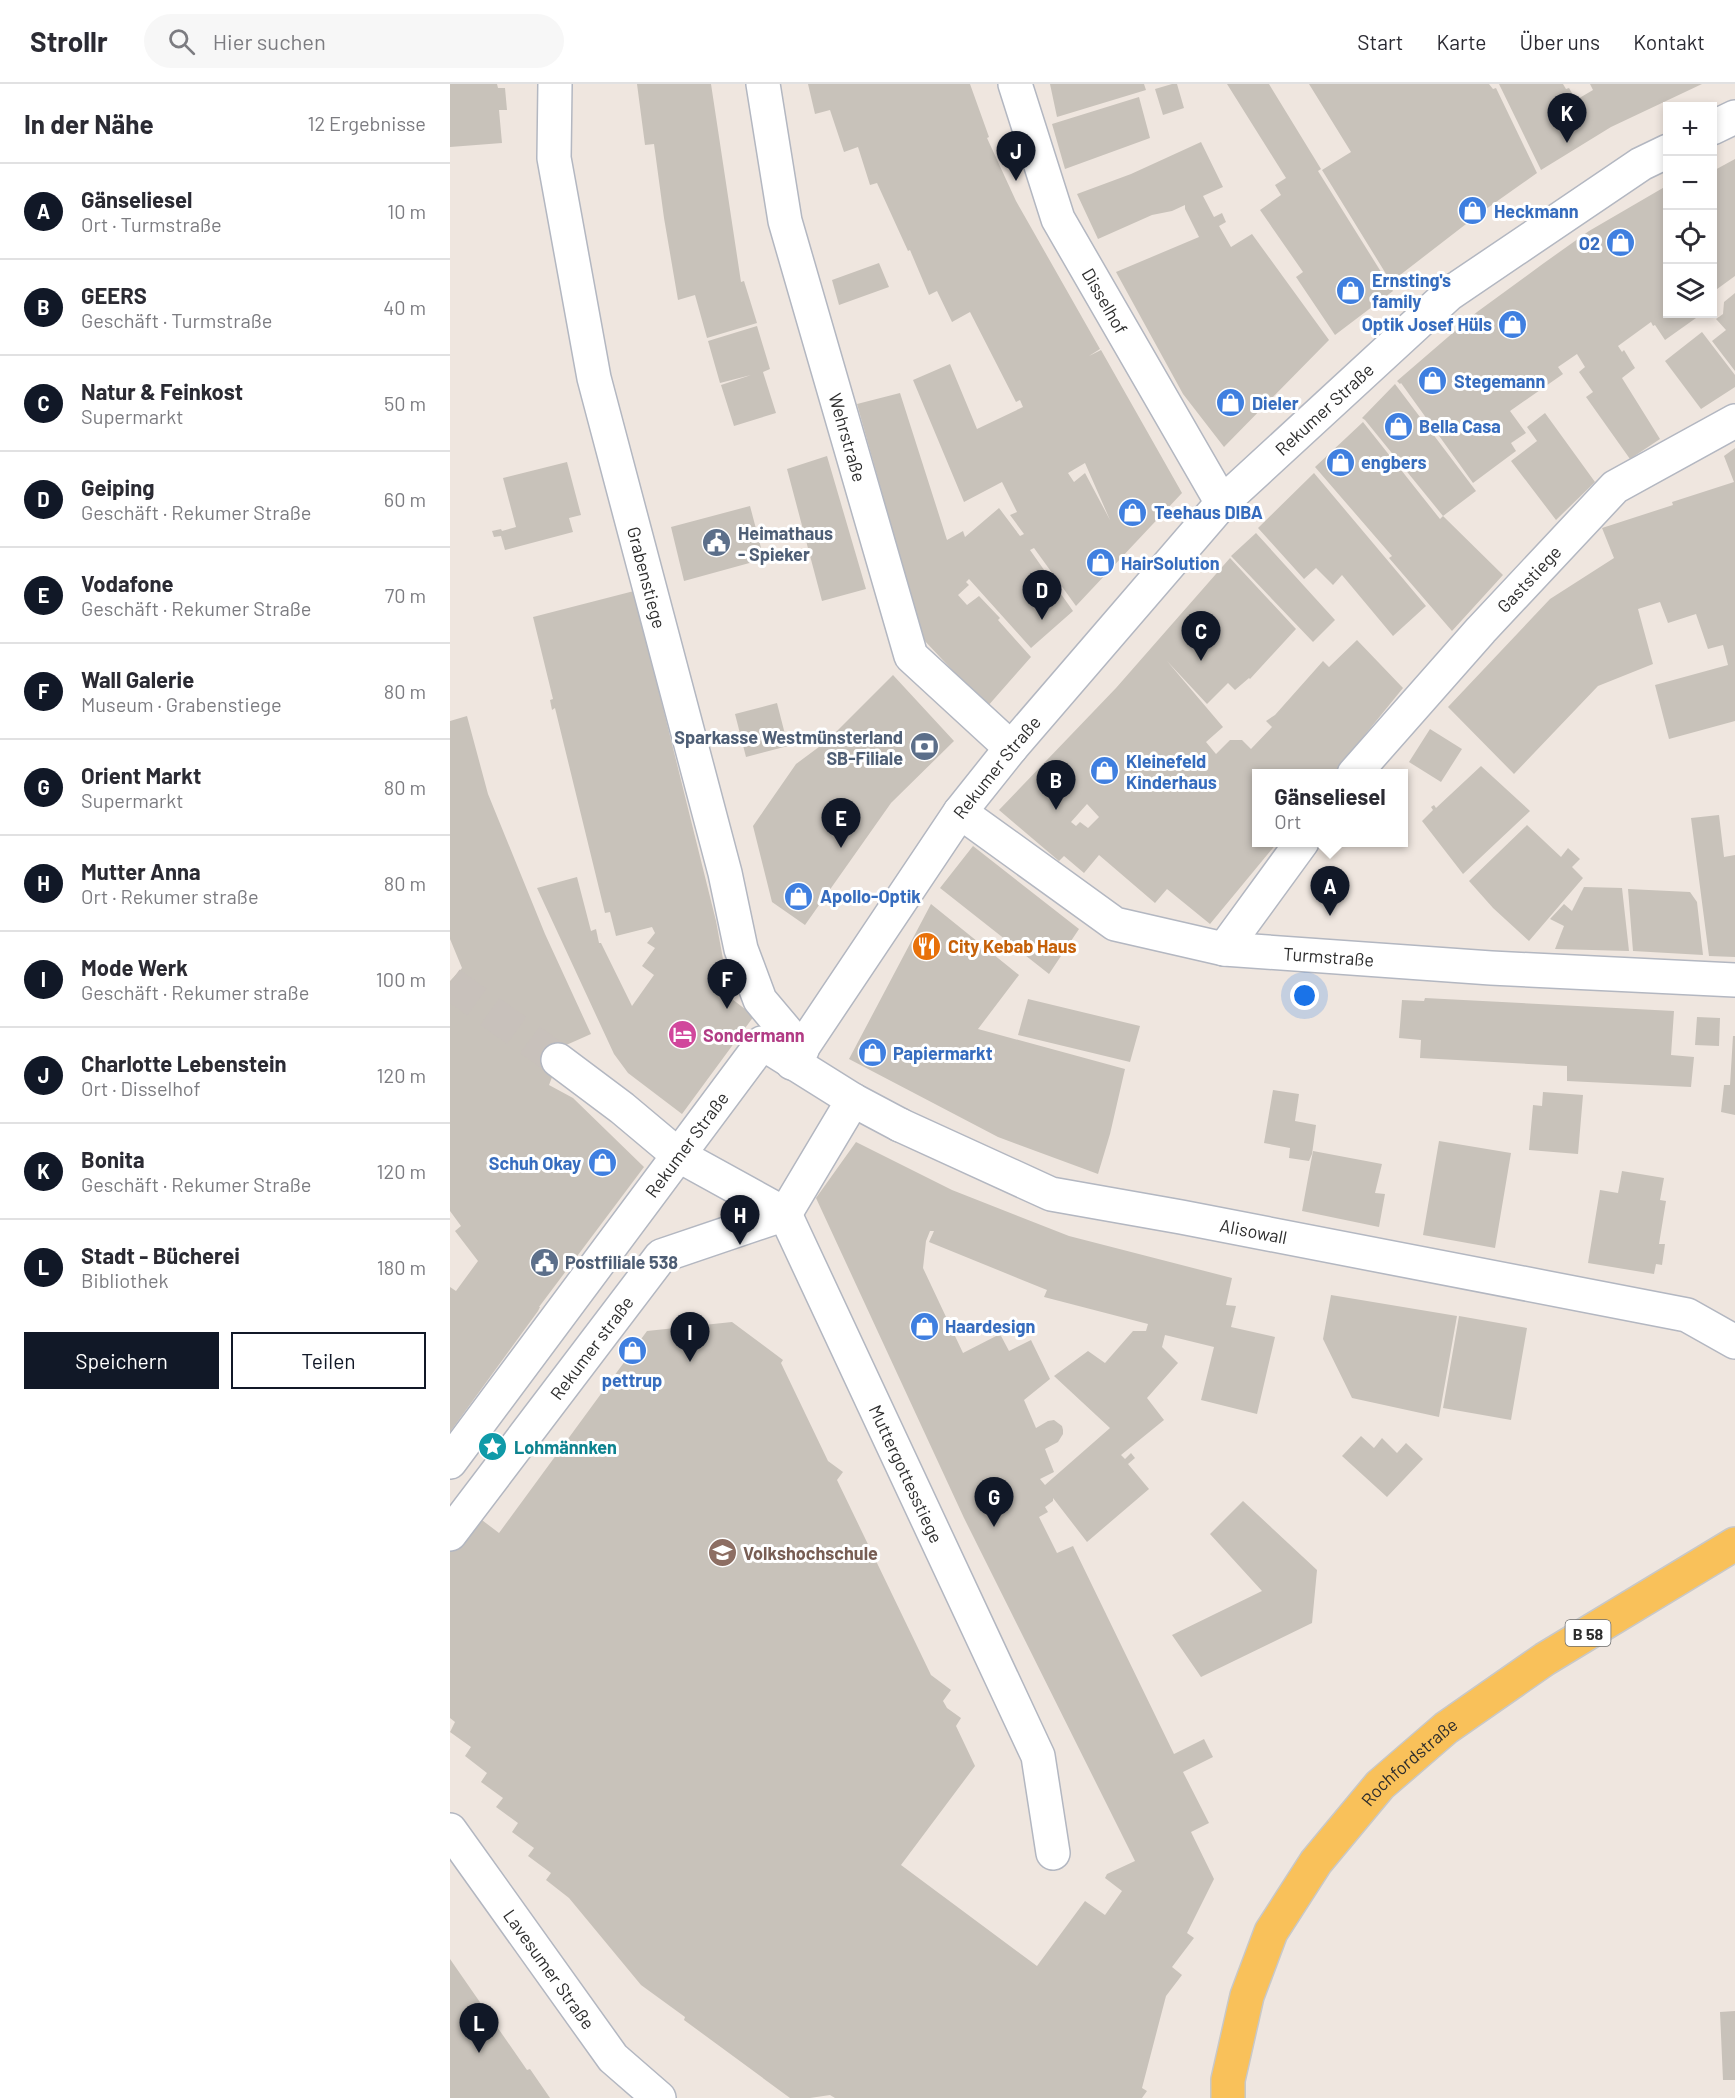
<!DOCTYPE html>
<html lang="de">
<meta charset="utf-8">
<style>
body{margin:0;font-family:Barlow,sans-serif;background:#f7f7f7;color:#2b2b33}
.controls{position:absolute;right:18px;top:18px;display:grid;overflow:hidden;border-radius:0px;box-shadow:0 3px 9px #0003}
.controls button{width:54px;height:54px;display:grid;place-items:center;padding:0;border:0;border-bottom:2px solid #e1e1e2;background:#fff;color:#2b2b33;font:30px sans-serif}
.you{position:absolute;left:855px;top:912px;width:21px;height:21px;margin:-15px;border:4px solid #fff;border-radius:50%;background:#1a73e8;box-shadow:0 0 0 9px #1a73e833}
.badge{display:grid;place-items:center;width:39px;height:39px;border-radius:50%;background:#111827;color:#fff;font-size:20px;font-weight:700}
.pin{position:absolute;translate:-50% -50px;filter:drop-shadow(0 2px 3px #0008)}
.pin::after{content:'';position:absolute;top:32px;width:21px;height:18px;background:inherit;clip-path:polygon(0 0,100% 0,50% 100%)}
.popup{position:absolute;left:802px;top:685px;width:156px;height:78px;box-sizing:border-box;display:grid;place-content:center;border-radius:0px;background:#fff;filter:drop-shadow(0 2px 4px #0005);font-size:20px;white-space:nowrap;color:#7c7c81}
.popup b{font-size:22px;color:#2b2b33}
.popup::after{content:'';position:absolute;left:50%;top:100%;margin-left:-12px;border:12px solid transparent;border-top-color:#fff}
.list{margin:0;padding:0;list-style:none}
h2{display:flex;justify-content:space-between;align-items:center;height:78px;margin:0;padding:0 24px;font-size:26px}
h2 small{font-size:20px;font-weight:400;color:#7c7c81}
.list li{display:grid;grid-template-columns:39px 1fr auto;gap:18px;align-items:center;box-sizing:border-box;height:96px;padding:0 24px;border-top:2px solid #e1e1e2}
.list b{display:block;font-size:22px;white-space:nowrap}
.list p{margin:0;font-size:20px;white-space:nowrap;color:#7c7c81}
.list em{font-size:20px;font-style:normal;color:#7c7c81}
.actions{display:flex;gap:12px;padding:18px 24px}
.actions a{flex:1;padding:14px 0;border:2px solid #111827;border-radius:0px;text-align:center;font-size:21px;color:#111827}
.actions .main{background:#111827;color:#fff}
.icon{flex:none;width:33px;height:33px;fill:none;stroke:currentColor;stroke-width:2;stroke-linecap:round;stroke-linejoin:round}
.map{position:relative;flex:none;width:1285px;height:2014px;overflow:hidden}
header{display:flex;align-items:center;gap:36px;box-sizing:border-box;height:84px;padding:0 30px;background:#fff;border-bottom:2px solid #e1e1e2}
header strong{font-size:28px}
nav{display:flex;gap:33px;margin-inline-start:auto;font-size:21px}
.search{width:420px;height:54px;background:#f7f7f7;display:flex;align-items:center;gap:15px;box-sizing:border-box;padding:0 21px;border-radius:33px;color:#7c7c81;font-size:22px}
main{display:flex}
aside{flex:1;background:#fff}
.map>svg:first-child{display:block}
</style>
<header>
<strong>Strollr</strong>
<div class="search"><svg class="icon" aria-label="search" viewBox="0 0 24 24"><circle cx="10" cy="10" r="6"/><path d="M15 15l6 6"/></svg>Hier suchen</div>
<nav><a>Start</a><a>Karte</a><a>Über uns</a><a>Kontakt</a></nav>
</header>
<main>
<aside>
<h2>In der Nähe<small>12 Ergebnisse</small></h2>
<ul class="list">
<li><span class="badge">A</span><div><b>Gänseliesel</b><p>Ort · Turmstraße</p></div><em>10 m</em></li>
<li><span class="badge">B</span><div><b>GEERS</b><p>Geschäft · Turmstraße</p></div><em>40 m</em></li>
<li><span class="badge">C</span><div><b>Natur &amp; Feinkost</b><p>Supermarkt</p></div><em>50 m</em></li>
<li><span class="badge">D</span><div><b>Geiping</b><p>Geschäft · Rekumer Straße</p></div><em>60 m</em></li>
<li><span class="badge">E</span><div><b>Vodafone</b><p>Geschäft · Rekumer Straße</p></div><em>70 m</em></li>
<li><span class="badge">F</span><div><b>Wall Galerie</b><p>Museum · Grabenstiege</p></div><em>80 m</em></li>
<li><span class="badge">G</span><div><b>Orient Markt</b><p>Supermarkt</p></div><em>80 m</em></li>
<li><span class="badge">H</span><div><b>Mutter Anna</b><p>Ort · Rekumer straße</p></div><em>80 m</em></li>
<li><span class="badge">I</span><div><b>Mode Werk</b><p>Geschäft · Rekumer straße</p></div><em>100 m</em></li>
<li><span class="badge">J</span><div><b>Charlotte Lebenstein</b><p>Ort · Disselhof</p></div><em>120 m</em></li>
<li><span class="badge">K</span><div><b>Bonita</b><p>Geschäft · Rekumer Straße</p></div><em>120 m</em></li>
<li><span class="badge">L</span><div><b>Stadt - Bücherei</b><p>Bibliothek</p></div><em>180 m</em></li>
</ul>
<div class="actions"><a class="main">Speichern</a><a>Teilen</a></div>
</aside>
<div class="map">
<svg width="1285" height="2014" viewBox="0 0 1285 2014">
<rect width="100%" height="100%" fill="#efe6df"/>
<path fill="#c8c2ba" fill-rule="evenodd" d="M0,0H47L48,4H55L57,26H49L52,59L0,63Z
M187,0H261L291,198L294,197L307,239L257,254L245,211L228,216L214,134L204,60L195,61Z
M358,0H520L539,53L537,54L566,117L650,265L639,272L651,266L732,409L626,522L584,464L580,466L623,527L581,564L519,495L516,498L519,501L508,511L517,521L529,512L550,534L548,536L581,573L537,623L473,555L407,320L450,309L497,456L513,447L515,453L549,424L570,452L574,450L560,431L567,428L552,398L514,418L463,296L500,280L527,345L573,323L570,316L566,318L520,228L502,238L487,207L479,211L460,166L458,167L427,99L420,101L408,63L394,68L380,26L365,30ZM635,379L660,436L635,389L624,398L618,389Z
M600,0H694L696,6L607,33Z
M722,0H727L734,24L713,31L705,5Z
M777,0H819L871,85L868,87L943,207L885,251L846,193L853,188L810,126L831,111L825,101L836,94Z
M859,0H1039L1043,5L1046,4L1087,89L1029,130L941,198L872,86L901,68Z
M1049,0H1113L1116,5L1119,4L1126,16L1143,6L1140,0H1252L1161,43L1091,86Z
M689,13L700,54L615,85L602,40Z
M751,58L773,103L753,112L764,133L772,129L776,138L769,142L781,163L802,150L879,256L774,363L733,310L666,188L749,153L735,125V121L722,127L702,131L648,155L627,110L681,90Z
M1285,75V192L1263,208V87Z
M1218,101V230H1242L1246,234L1215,256L1205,241L1203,242L1201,238L1168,262L1172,268L1174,266L1185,284L1172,294L1210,355L1180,375L1136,313L1143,308L1129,288L1135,283L1127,270L1108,283L1113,290L1060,327L1076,349L1061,359L1066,367L1023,399L951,299L950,300L947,297L1027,228L1094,179L1139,147Z
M429,179L439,203L389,221L382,196Z
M1285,209V287L1262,257L1276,246L1266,235L1273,230L1274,218Z
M307,242L320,285L313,288L326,329L284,342L271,301L301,291L270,299L258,257Z
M1252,248L1285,291V303L1251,325L1215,277Z
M945,300L1026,407L993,432L1053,491L1002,547L939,474L942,472L865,383L913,338L990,435L993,432L915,336L912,334Z
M1095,329L1145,398L1106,436L1061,377L1087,357L1077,343Z
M1285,364V637L1219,655L1205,601L1278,581L1273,561L1258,565L1246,530L1218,539L1210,518L1188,525L1203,580L1148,602L1064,690L998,623L1100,515L1164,474L1152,444L1223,421L1222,418L1284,398L1274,372Z
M377,372L416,505L372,517L337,385Z
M117,378L131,431L119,434L123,448L55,466L51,452L44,453L42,447L51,445L52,447L66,443L53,394Z
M864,389L976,522L943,552L892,491L883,501L866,484L854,495L808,444Z
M300,422L314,475L234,497L221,443Z
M806,449L885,536L863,558L781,472Z
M780,474L846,545L800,595L799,594L785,606L778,599L757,620L717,577L773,643L756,658L766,670L780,656H792L801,665L822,643L816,637L825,631L873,577L879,583L907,556L953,604L883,690H806V758L827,759L760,840L717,805L705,819L649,771L634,789L614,772L609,777L549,726L666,604ZM637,720L649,733L638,744L630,738L626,742L621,738Z
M184,507L266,837L273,875L260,898L304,932L232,1030L178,989L164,970L87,804L127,793L141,847L146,845L149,859H151L182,922L204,891L192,882L205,864L197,859L205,849L202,843L166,852L160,828L155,829L105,624L102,626L100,616L103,615L83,533Z
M443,591L504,657L441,719L355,841L322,818L303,742L346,680L377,657Z
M327,619L338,662L296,673L285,630Z
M17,632L38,710L95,850L141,950L114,962L99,1001L123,1014L194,1083L89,1223H90L88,1227L0,1348V1203L6,1207L28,1177L5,1147L11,1142L0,1127V897L12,884L0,855V637Z
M980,645L1012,665L991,698L959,678Z
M1031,682L1080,727L1013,790L972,737L983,726L981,723L984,721L986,724Z
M1269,731L1274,773L1285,771V873L1259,872L1241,734Z
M1077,741L1111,773L1118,764L1130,775L1122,783L1133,794L1079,857L1043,824L1019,797Z
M523,762L629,845L599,890L490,804Z
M1134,803L1172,804L1179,867L1105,865L1114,842L1100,835L1114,820L1122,827Z
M1178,805L1240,808L1247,818L1253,871L1183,867Z
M481,820L569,891L528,945L675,985L660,1050L648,1090L548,1053L399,975Z
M975,914L1224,927L1221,971L1244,973L1241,1003L1117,997V982L970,974L971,956L949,954L952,916L974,917Z
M578,915L690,942L680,978L568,951Z
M1247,933L1270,934L1269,962L1245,961Z
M1283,952H1285V1031L1271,1028L1274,1001H1280Z
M823,1006L849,1010L845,1037L866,1041L862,1070L859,1077L839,1074L840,1064L814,1059Z
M1093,1008L1133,1011L1128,1070L1079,1066L1083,1021L1092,1022Z
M989,1057L1061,1069L1045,1164L973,1151Z
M406,1058L502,1106L619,1152L782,1194L776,1221L786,1222L781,1243L825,1253L807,1330L751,1316L764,1263L715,1251L712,1263L728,1279L697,1314L714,1336L671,1371L675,1375L681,1369L685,1374L678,1380L699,1405L637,1458L603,1414V1417L595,1423L598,1428L589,1433L607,1469L623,1462L724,1670L754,1655L763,1673L733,1688L759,1739L741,1748L764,1795L737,1849L744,1854L722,1883L732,1891L716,1912L692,2004L697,2007L692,2014H385L380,2011L360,2014H340L234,1936L235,1933L191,1901L119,1814L96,1796L101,1789L78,1772L84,1764L62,1748L68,1739L46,1723L53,1714L31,1698L37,1689L15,1672L21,1663L0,1648L5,1638L0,1634V1463L24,1430L49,1449L197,1247L282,1238L333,1276L331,1279L378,1377L393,1388L387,1396L481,1591L501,1606L493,1617L497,1624L511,1634L506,1642L525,1682L451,1781L587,1882L635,1817L655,1831L672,1807L655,1794L657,1790L685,1777L514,1434L366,1114ZM480,1147H484L479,1158L597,1206L594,1213L698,1240L696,1247H683L655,1279L638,1267L604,1292L660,1344L595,1401L590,1395L604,1388L595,1365L608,1358L613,1350V1346L612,1342L604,1336L598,1337L586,1344L574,1316L600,1295L581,1256L559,1267L550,1250L513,1269L473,1184L476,1157Z
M863,1067L932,1080L925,1109L935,1110L929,1143L852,1127Z
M1172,1087L1214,1094L1210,1116L1216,1117L1209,1160H1215L1212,1181L1206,1180L1204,1190L1138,1179L1150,1106L1168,1109Z
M881,1211L1007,1232L989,1333L902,1314L873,1255Z
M1009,1232L1077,1244L1061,1336L993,1324Z
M911,1352L924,1364L932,1354L947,1369L956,1359L973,1375L937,1413L892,1372Z
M793,1417L867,1486L862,1539L751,1593L722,1551L812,1507L760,1450Z
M0,1875L77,1986L80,1985L100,2014H0Z
M1285,1927V1996H1273L1270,1928Z"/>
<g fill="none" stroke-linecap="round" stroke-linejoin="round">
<path stroke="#c8c1bb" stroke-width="33" stroke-dasharray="33 16" stroke-linecap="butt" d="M0,899L108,976"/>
<defs>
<g id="pedestrian">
<path d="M1262,44L1285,33"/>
<path id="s1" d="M108,976L172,1024L228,1071L335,1130L588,1672L603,1769"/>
<path id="s2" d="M342,979L510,728L561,664L772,419L999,210L1191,80L1218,67"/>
<path id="s3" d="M0,1378L312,959L403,1016L450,1041"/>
<path id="s4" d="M0,1450L211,1172L335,1130L403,1016"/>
</g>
<g id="minor">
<path id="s5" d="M105,0L104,74L144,294L275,789L291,865L310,916L352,966"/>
<path id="s6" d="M313,0L335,137L461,572L561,664"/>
<path id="s7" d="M565,0L608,135L772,419"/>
<path id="s8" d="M904,690L1031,546L1165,403L1285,337"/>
<path id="s9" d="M510,728L665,840L774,865L1041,884L1285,896"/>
<path d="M774,865L852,758"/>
<path id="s10" d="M450,1041L601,1110L731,1133L1237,1231L1285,1258"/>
</g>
<g id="tertiary">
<path id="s11" d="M0,1746L163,1974L209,2014"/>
</g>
<g id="primary">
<path id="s12" d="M778,2014V1996L797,1912L821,1848L866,1778L930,1701L996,1644L1095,1575L1285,1460"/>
</g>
</defs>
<use href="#pedestrian" stroke="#b3b7c1" stroke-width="36"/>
<use href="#minor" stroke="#b3b7c1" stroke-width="36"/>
<use href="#tertiary" stroke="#b3b7c1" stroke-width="36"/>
<use href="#primary" stroke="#c8c8c8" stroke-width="36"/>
<use href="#pedestrian" stroke="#fff" stroke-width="33"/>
<use href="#minor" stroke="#fff" stroke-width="33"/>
<use href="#tertiary" stroke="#fff" stroke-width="33"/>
<use href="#primary" stroke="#f9c15a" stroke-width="33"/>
</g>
<defs>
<symbol id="shop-disc" viewBox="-11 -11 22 22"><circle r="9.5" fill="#3f7fe0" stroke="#fff"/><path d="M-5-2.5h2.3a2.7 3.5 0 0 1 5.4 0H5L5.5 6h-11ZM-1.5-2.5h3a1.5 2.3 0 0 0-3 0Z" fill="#fff"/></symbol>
<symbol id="civic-disc" viewBox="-11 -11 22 22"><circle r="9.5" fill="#5c6f8a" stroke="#fff"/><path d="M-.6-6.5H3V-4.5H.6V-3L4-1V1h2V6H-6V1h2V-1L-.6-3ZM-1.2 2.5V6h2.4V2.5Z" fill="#fff"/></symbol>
<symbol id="bank-disc" viewBox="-11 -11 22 22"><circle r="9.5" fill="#5c6f8a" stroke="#fff"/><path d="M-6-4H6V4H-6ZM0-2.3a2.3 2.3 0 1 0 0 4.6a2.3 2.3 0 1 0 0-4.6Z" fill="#fff"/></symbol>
<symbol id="restaurant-disc" viewBox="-11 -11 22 22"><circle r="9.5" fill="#e8710a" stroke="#fff"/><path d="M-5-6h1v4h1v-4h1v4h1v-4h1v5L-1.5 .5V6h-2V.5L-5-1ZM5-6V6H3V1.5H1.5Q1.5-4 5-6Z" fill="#fff"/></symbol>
<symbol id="hotel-disc" viewBox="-11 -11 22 22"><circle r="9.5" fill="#d1479c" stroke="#fff"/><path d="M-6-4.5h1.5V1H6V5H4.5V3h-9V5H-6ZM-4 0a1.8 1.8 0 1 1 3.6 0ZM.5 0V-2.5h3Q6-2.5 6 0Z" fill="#fff"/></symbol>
<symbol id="sight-disc" viewBox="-11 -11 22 22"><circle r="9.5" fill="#0f9aa8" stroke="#fff"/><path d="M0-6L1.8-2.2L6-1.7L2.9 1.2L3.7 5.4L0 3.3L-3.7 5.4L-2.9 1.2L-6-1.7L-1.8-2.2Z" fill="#fff"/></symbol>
<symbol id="university-disc" viewBox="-11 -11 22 22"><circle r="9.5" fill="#8d6e63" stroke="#fff"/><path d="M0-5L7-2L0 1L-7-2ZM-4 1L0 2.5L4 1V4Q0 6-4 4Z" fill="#fff"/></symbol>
</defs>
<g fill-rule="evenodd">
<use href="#shop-disc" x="1006" y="110" width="33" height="33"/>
<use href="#shop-disc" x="1154" y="142" width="33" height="33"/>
<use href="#shop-disc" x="884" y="190" width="33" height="33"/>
<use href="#shop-disc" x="1046" y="224" width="33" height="33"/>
<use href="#shop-disc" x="966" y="280" width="33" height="33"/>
<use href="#shop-disc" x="764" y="302" width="33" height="33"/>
<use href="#shop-disc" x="932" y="326" width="33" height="33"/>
<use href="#shop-disc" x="874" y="362" width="33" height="33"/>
<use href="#shop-disc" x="666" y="412" width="33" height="33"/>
<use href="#civic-disc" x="250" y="442" width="33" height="33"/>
<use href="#shop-disc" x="634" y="462" width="33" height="33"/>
<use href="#bank-disc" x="458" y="646" width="33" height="33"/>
<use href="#shop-disc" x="638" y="670" width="33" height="33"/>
<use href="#shop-disc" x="332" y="796" width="33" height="33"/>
<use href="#restaurant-disc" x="460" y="846" width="33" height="33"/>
<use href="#hotel-disc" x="216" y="934" width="33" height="33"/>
<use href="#shop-disc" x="406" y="952" width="33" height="33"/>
<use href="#shop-disc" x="136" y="1062" width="33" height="33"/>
<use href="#civic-disc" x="78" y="1162" width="33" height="33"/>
<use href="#shop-disc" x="458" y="1226" width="33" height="33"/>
<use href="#shop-disc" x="166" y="1250" width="33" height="33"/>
<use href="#sight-disc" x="26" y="1346" width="33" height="33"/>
<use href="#university-disc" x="256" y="1452" width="33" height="33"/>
</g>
<g text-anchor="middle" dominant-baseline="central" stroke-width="6" stroke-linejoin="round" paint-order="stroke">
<rect fill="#fff" stroke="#6c6c6c" stroke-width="1.5" x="1115.5" y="1536" width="45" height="26" rx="4.5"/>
<g font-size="16" font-weight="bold" fill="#2d2d2d">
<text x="1138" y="1549">B 58</text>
</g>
<g font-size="18" font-weight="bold" fill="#366cbe" stroke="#fff" text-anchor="start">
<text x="1044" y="127">Heckmann</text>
<text x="1150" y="159" text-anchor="end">O2</text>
<text x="922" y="196">Ernsting's<tspan x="922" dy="21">family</tspan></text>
<text x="1042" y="240" text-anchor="end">Optik Josef Hüls</text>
<text x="1004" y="297">Stegemann</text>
<text x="802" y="319">Dieler</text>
<text x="969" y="342">Bella Casa</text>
<text x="911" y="378">engbers</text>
<text x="704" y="428">Teehaus DIBA</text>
<text x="671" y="479">HairSolution</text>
<text x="676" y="677">Kleinefeld<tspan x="676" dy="21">Kinderhaus</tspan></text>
<text x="370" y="812">Apollo-Optik</text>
<text x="443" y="969">Papiermarkt</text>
<text x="131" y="1079" text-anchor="end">Schuh Okay</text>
<text x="495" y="1242">Haardesign</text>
<text x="182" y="1296" text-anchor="middle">pettrup</text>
</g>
<g font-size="18" fill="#2d2d2d" stroke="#fff">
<text stroke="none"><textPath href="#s7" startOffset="236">Disselhof</textPath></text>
<text stroke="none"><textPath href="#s2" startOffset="846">Rekumer Straße</textPath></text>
<text stroke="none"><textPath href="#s6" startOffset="364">Wehrstraße</textPath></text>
<text stroke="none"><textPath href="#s5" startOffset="504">Grabenstiege</textPath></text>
<text stroke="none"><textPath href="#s8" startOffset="262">Gaststiege</textPath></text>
<text stroke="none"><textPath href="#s2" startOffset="360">Rekumer Straße</textPath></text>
<text stroke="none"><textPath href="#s9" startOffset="408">Turmstraße</textPath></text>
<text stroke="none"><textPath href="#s3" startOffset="396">Rekumer Straße</textPath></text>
<text stroke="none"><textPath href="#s10" startOffset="372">Alisowall</textPath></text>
<text stroke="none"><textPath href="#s4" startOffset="234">Rekumer straße</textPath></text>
<text stroke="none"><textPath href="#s1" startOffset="562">Muttergottesstiege</textPath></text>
<text stroke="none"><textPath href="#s12" startOffset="393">Rochfordstraße</textPath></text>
<text stroke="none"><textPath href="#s11" startOffset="171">Lavesumer Straße</textPath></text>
</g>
<g font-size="18" font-weight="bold" fill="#4e5e75" stroke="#fff" text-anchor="start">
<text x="288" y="449">Heimathaus<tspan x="288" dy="21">- Spieker</tspan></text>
<text x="453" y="653" text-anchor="end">Sparkasse Westmünsterland<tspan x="453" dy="21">SB-Filiale</tspan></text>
<text x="115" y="1178">Postfiliale 538</text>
</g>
<g font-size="18" font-weight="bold" fill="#c56008" stroke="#fff" text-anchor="start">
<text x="498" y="862">City Kebab Haus</text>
</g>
<g font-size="18" font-weight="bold" fill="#b23c85" stroke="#fff" text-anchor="start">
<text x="253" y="951">Sondermann</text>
</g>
<g font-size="18" font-weight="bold" fill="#0d838f" stroke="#fff" text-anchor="start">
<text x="64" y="1363">Lohmännken</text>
</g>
<g font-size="18" font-weight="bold" fill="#785e54" stroke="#fff" text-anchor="start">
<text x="293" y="1469">Volkshochschule</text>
</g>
</g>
</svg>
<div class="controls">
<button>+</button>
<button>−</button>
<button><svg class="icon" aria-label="locate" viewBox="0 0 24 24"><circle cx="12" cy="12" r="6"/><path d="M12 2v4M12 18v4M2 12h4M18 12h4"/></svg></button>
<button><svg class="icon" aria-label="layers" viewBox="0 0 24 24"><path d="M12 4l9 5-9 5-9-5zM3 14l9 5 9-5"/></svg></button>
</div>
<div class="you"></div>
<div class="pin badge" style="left:880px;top:832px">A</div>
<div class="popup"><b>Gänseliesel</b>Ort</div>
<div class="pin badge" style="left:606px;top:726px">B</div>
<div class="pin badge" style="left:751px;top:577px">C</div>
<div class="pin badge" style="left:592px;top:536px">D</div>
<div class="pin badge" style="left:391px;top:764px">E</div>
<div class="pin badge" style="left:277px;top:925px">F</div>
<div class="pin badge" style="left:544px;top:1443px">G</div>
<div class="pin badge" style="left:290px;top:1161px">H</div>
<div class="pin badge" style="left:240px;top:1278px">I</div>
<div class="pin badge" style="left:566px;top:97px">J</div>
<div class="pin badge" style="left:1117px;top:59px">K</div>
<div class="pin badge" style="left:29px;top:1969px">L</div>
</div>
</main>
